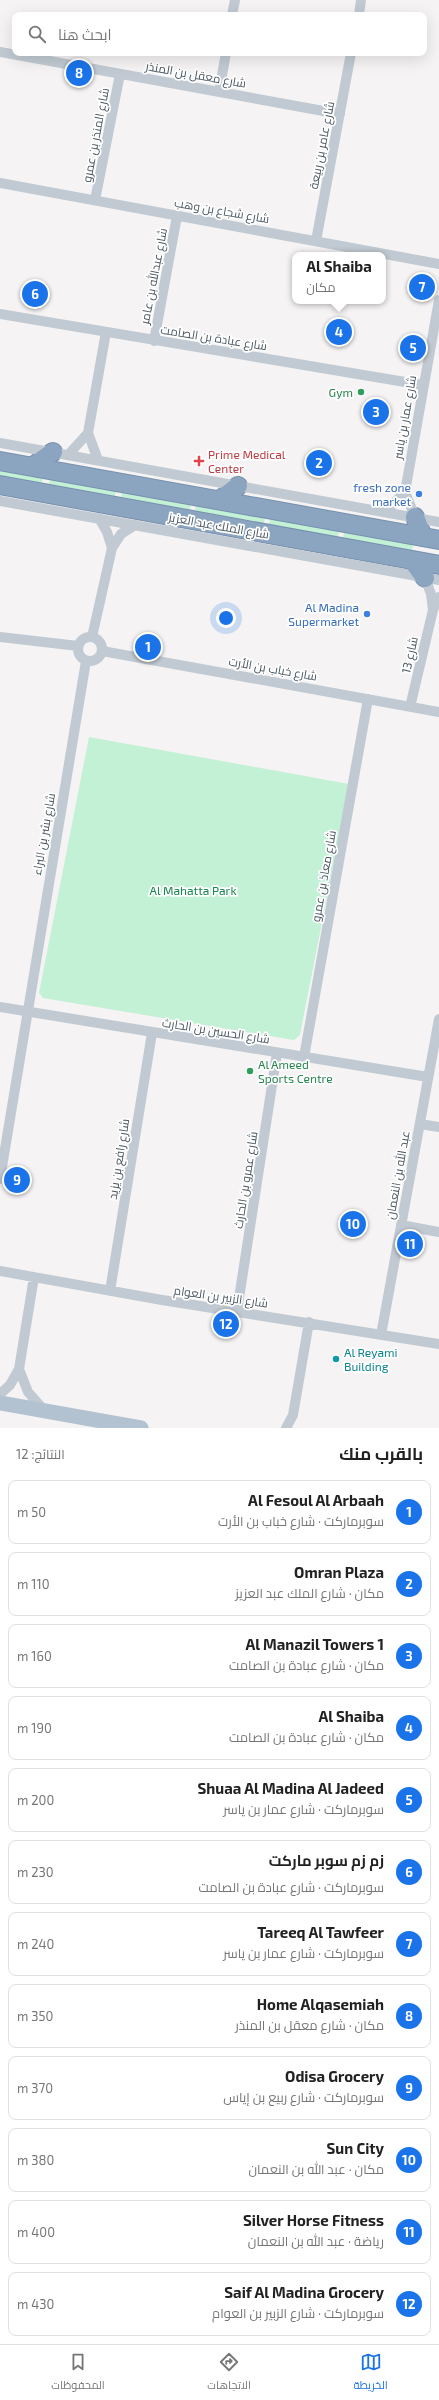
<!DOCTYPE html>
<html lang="ar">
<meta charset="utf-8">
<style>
body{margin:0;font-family:"Exo 2",Cairo,sans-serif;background:#f6f6f6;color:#222;direction:rtl}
.you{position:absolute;left:226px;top:618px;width:14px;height:14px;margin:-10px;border:3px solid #fff;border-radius:50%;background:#1a73e8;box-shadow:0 0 0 6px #1a73e833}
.badge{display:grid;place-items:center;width:26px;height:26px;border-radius:50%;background:#1a73e8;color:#fff;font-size:13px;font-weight:700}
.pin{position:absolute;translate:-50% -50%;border:2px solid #fff;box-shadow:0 1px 4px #0006}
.popup{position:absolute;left:292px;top:252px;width:94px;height:52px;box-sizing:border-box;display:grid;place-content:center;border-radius:8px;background:#fff;filter:drop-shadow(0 1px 3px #0005);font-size:13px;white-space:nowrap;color:#767676}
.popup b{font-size:15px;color:#222}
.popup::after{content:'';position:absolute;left:50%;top:100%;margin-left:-8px;border:8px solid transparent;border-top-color:#fff}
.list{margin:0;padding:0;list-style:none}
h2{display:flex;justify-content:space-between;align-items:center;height:52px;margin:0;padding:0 16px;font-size:17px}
h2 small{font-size:13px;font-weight:400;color:#767676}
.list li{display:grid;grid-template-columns:26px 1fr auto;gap:12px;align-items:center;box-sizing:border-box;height:64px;margin:0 8px 8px;padding:0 8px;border:1px solid #e0e0e0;border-radius:8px}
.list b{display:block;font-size:15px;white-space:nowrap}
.list p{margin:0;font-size:13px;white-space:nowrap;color:#767676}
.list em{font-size:13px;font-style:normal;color:#767676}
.icon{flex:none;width:22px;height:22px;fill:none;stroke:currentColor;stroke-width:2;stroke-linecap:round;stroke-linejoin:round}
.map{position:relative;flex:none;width:439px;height:1428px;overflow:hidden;direction:ltr}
.search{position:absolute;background:#fff;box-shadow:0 4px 16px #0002;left:12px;right:12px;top:12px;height:44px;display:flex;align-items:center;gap:10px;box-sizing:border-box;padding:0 14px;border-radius:8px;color:#767676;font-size:15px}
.sheet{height:916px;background:#fff}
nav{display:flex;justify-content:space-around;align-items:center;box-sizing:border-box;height:56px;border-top:1px solid #e0e0e0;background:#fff;font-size:11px;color:#767676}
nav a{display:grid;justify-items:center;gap:2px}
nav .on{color:#1a73e8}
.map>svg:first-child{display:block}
</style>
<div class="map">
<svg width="439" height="1428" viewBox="0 0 439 1428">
<rect width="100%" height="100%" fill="#f5f3f3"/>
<path fill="#c3f1d5" d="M0,470L43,478L42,483L0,475Z
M50,479L116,491L115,496L49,484Z
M122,492L191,504L190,510L121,497Z
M196,505L265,518L264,523L195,511Z
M270,519L339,531L338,537L269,524Z
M344,532L413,545L412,550L343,538Z
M89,737L349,784L300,1035L294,1040L43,998L39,993Z"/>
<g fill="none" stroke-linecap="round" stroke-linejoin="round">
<defs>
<path id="highway" d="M0,461L439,540
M32,467L53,452
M0,485L439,565
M220,500L238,486
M415,517L423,537
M412,560L425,578"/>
</defs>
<use href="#highway" stroke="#7690ad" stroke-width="20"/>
<path stroke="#c1cad2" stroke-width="10" d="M232,15L235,0
M359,15L361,0
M0,52L340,114
M219,92L226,53
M0,183L439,264
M95,200L120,74
M316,241L351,53
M0,314L423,385
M154,341L177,216
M0,443L439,522
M69,454L88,433
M98,460L88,433L106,332
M405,492L415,517
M0,501L439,580
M385,512L405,492L439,300
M99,518L107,532L112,548
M425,578L431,594L433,610
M78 649a12 12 0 1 1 24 0a12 12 0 1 1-24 0Z
M0,637L78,646
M92,637L112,548L121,534L135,525
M102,651L439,712
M410,707L433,610L439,597
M0,1007L428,1077
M304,1057L368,699
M420,1124L439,1127
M0,1179L86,661
M401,1225L439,1232
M0,1271L162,1300L439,1344
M110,1291L152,1033
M237,1311L277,1053
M381,1335L439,1019
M19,1369L28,1392L44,1410
M0,1394L10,1385L19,1369L34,1277
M286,1428L293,1415L309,1322"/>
<path stroke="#b3c2d1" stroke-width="15" d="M0,1403L141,1428"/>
<use href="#highway" stroke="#8ba5c1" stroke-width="18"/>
</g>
<g fill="#2e9e5b" stroke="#fff" stroke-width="1.5">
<circle cx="361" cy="392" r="4"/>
<circle cx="250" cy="1071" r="4"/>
</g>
<path fill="#e0444e" stroke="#fff" stroke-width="1.5" d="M197 455h4v4h4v4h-4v4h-4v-4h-4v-4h4z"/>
<g fill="#3f7fe0" stroke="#fff" stroke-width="1.5">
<circle cx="419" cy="494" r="4"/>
<circle cx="367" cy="614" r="4"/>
</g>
<circle fill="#0f9aa8" stroke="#fff" stroke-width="1.5" cx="336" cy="1359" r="4"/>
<g text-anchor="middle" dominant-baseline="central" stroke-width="3.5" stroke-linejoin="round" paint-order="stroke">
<g font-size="12" fill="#4a5661" stroke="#fff">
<text transform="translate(196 74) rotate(10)">شارع معقل بن المنذر</text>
<text transform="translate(95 135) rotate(-79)">شارع المنذر بن عمرو</text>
<text transform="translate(321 145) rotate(-79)">شارع عامر بن ربيعة</text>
<text transform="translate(222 210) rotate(10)">شارع شجاع بن وهب</text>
<text transform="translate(153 276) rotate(-79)">شارع عبدالله بن عامر</text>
<text transform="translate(214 337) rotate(9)">شارع عبادة بن الصامت</text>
<text transform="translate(404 417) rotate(-80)">شارع عمار بن ياسر</text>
<text transform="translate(219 525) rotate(10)">شارع الملك عبد العزيز</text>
<text transform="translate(409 655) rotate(-77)">شارع 13</text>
<text transform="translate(273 668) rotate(10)">شارع خباب بن الأرت</text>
<text transform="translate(43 834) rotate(-80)">شارع بشر بن البراء</text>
<text transform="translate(323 876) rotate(-80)">شارع معاذ بن عمرو</text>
<text transform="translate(216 1030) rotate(9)">شارع الحسين بن الحارث</text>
<text transform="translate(118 1159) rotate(-81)">شارع رافع بن يزيد</text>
<text transform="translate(397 1175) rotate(-80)">عبد الله بن النعمان</text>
<text transform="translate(245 1180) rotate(-81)">شارع عمرو بن الحارث</text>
<text transform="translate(221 1296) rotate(8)">شارع الزبير بن العوام</text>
</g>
<g font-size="12" fill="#27864d" stroke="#fff" text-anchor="end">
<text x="353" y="392">Gym</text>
<text x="258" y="1064" text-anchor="start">Al Ameed<tspan x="258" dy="14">Sports Centre</tspan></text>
</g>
<g font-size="12" fill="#be3a42" stroke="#fff" text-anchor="start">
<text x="208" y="454">Prime Medical<tspan x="208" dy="14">Center</tspan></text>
</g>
<g font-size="12" fill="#366cbe" stroke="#fff" text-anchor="end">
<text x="411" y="487">fresh zone<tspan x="411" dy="14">market</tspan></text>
<text x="359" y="607">Al Madina<tspan x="359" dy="14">Supermarket</tspan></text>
</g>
<g font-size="12" fill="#17864f" stroke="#fff">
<text x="193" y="890">Al Mahatta Park</text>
</g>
<g font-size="12" fill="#0d838f" stroke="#fff" text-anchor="start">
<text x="344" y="1352">Al Reyami<tspan x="344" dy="14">Building</tspan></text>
</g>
</g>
</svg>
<div class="you"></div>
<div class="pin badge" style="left:148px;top:647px">1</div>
<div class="pin badge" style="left:319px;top:463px">2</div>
<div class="pin badge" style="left:376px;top:412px">3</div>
<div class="pin badge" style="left:339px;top:332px">4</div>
<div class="popup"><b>Al Shaiba</b>مكان</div>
<div class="pin badge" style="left:413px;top:348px">5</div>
<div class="pin badge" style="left:35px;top:294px">6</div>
<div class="pin badge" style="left:422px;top:287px">7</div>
<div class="pin badge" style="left:79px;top:73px">8</div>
<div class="pin badge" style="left:17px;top:1180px">9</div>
<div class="pin badge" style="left:353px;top:1224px">10</div>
<div class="pin badge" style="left:410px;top:1244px">11</div>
<div class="pin badge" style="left:226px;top:1324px">12</div>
<div class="search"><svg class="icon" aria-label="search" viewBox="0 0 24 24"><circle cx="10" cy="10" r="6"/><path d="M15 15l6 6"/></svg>ابحث هنا</div>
</div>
<section class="sheet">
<h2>بالقرب منك<small>النتائج: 12</small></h2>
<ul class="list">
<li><span class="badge">1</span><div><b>Al Fesoul Al Arbaah</b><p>سوبرماركت · شارع خباب بن الأرت</p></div><em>50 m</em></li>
<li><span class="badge">2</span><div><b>Omran Plaza</b><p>مكان · شارع الملك عبد العزيز</p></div><em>110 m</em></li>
<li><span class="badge">3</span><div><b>Al Manazil Towers 1</b><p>مكان · شارع عبادة بن الصامت</p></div><em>160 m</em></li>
<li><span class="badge">4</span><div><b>Al Shaiba</b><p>مكان · شارع عبادة بن الصامت</p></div><em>190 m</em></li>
<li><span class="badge">5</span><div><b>Shuaa Al Madina Al Jadeed</b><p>سوبرماركت · شارع عمار بن ياسر</p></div><em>200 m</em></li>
<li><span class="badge">6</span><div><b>زم زم سوبر مارکت</b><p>سوبرماركت · شارع عبادة بن الصامت</p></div><em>230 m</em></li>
<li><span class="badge">7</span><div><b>Tareeq Al Tawfeer</b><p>سوبرماركت · شارع عمار بن ياسر</p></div><em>240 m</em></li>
<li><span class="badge">8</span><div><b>Home Alqasemiah</b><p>مكان · شارع معقل بن المنذر</p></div><em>350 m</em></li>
<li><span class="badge">9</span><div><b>Odisa Grocery</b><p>سوبرماركت · شارع ربيع بن إياس</p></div><em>370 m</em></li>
<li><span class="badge">10</span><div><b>Sun City</b><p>مكان · عبد الله بن النعمان</p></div><em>380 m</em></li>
<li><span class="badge">11</span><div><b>Silver Horse Fitness</b><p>رياضة · عبد الله بن النعمان</p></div><em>400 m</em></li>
<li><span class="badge">12</span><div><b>Saif Al Madina Grocery</b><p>سوبرماركت · شارع الزبير بن العوام</p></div><em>430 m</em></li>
</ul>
</section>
<nav>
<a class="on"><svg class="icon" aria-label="map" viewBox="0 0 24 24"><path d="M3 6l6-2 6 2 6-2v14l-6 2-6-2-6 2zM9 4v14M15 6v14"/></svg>الخريطة</a>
<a><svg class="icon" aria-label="directions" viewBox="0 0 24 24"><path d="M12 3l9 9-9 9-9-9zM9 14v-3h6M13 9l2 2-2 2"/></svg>الاتجاهات</a>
<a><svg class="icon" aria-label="saved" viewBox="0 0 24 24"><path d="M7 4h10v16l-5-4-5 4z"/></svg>المحفوظات</a>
</nav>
